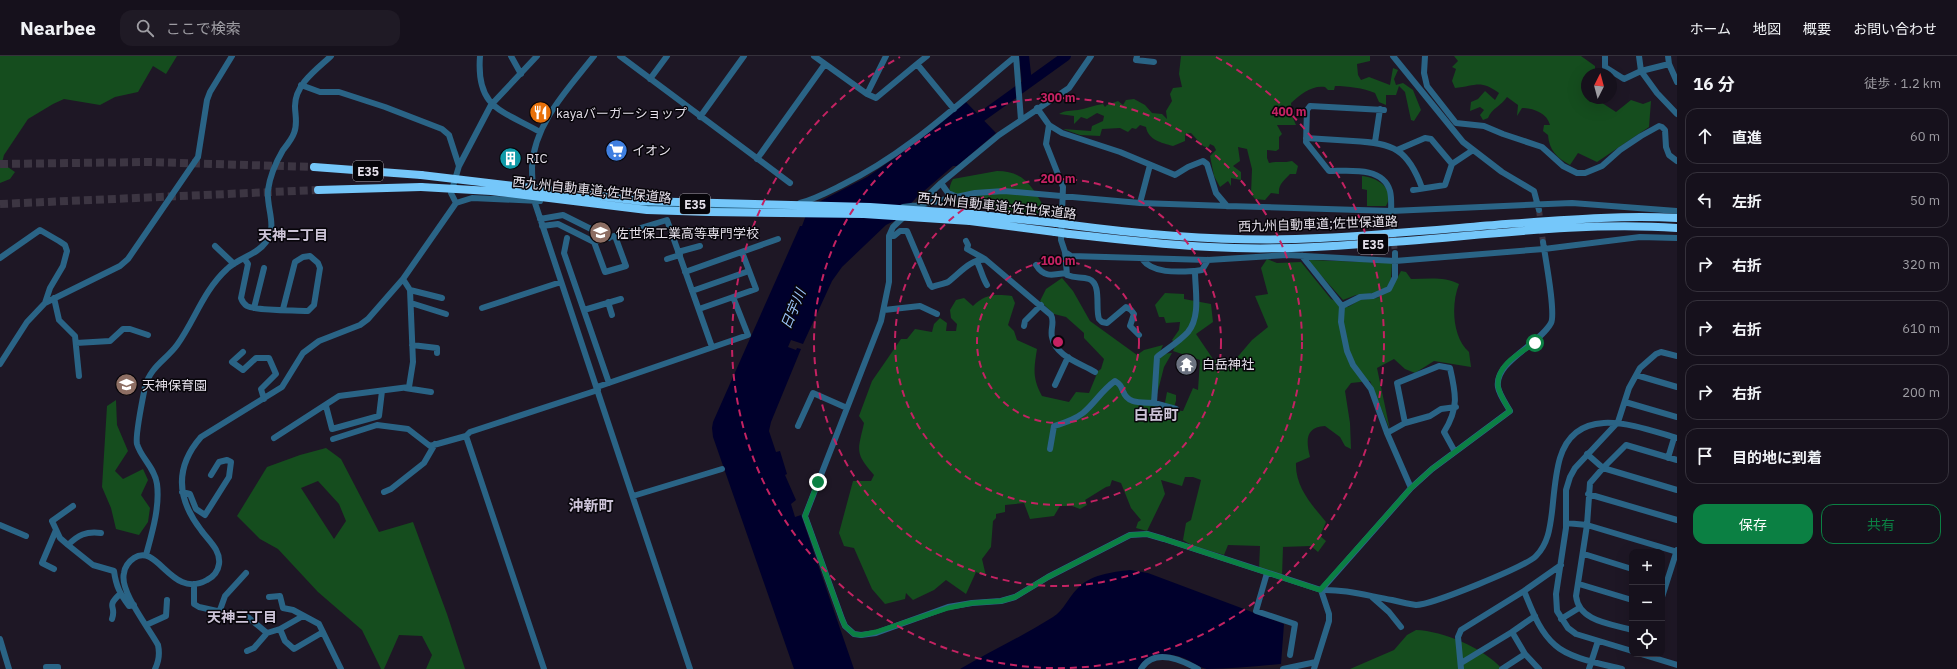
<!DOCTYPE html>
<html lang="ja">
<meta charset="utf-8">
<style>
body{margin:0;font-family:"IBM Plex Sans","Noto Sans JP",sans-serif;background:#1f1a25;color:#f1f3f6}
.controls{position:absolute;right:12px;bottom:12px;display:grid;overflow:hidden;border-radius:8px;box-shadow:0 4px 16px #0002}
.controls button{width:36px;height:36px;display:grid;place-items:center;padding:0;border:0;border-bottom:1px solid #35313b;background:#16111c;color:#f1f3f6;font:20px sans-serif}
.compass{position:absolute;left:1581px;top:12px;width:36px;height:36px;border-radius:50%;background:#16111c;box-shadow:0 4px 16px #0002;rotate:6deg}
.stop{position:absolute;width:12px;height:12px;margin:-9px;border:3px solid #0b8043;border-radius:50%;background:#fff}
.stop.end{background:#0b8043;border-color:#fff;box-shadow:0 1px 4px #0008}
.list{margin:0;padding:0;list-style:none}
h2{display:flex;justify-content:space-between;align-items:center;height:52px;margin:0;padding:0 16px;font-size:17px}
h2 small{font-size:13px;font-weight:400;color:#9e9da3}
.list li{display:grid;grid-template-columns:26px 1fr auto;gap:12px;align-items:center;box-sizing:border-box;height:56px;margin:0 8px 8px;padding:0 8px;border:1px solid #35313b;border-radius:12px}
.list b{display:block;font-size:15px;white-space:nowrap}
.list em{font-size:13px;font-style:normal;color:#9e9da3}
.actions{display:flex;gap:8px;padding:12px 16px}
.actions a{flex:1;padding:9px 0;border:1px solid #0b8043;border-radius:12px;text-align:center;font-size:14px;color:#0b8043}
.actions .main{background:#0b8043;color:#fff}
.icon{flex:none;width:22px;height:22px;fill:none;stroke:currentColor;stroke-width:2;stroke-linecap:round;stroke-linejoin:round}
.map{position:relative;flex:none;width:1677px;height:613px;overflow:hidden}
header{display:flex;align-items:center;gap:24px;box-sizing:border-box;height:56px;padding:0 20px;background:#16111c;border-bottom:1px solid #35313b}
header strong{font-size:19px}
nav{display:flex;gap:22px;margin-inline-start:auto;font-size:14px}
.search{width:280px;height:36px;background:#1f1a25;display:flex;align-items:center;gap:10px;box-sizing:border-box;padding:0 14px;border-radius:12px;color:#9e9da3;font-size:15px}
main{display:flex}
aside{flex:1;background:#16111c}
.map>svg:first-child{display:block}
</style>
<header>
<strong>Nearbee</strong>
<div class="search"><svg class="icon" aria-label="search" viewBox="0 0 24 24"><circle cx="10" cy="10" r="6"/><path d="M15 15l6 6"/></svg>ここで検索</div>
<nav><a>ホーム</a><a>地図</a><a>概要</a><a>お問い合わせ</a></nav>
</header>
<main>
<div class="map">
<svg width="1677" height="613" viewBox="0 0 1677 613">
<rect width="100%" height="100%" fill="#1e1725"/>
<path fill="#154d1e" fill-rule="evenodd" d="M0,0H177L166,18L153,10L138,36L115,41L100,49L64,43L53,48L28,63L4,99L2,107L15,116L10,123L0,127Z
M1181,0H1370V5L1357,8L1358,19L1361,24L1369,21L1390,29L1393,12L1398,14L1394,23L1396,29L1403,27L1413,34L1421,54L1414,65L1411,64L1405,36L1399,30L1396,39H1386V49L1379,46L1375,37C1363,32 1348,30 1335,30L1334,34H1328L1325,31C1312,29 1301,38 1291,47L1292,60L1296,69H1277L1282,78L1279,81V93L1276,95L1267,94V102L1269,107C1278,105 1284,107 1292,105L1298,110L1296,118H1290C1284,125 1278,128 1279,138L1271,137L1265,144L1255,143L1251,138L1252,113L1247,93L1238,91L1240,105L1233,110L1241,116V124L1231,122V130L1228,125L1220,131L1214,120L1210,100L1216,94L1214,90L1210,88L1208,92L1203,90L1191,77L1185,78V85L1173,90C1162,87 1148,84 1146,71L1140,69L1136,73L1132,72L1128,76L1120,72L1102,73L1100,80L1080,79L1063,73L1091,75L1092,70L1103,65L1104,60L1097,57L1087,63L1081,61L1074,68V60L1059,58C1066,54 1070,55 1078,54C1086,53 1094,49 1103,48L1105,51L1107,49L1118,45L1123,49L1126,44L1134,43L1145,49L1152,57L1162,58L1167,63L1166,55L1172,45L1170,38L1173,32L1182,31L1179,18Z
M1454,0H1581L1595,10V18H1587V26L1584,28L1583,37L1590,46L1596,43L1616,56L1631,44L1643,48L1651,45L1649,71L1597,106L1578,97L1570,109C1557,102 1549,94 1548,79L1543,75L1544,69H1550C1547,57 1533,52 1522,52L1517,60L1518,49L1507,41C1501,50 1492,52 1488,62L1483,64L1480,59L1484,54L1480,51L1470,55L1471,46L1478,43L1485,35L1495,44L1499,37C1480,23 1476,30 1455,32L1452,25L1456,13L1452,11L1458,5Z
M997,115C1027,115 1033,134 1048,157L1033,159L963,150C949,147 946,135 953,123Z
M1362,120C1377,121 1396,133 1386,150H1367V134L1362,133Z
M1267,203L1277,207L1301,206L1331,243L1348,251L1360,244L1377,242L1392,232L1401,215L1406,216L1411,223C1427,223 1444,220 1459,228C1451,248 1452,281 1469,296L1471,311L1434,305L1415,317L1405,313L1394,303L1377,312L1390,374L1370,325L1351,327L1345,335L1350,367L1351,393L1345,390L1340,381L1325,370C1305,371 1306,385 1310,401L1296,407C1295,431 1312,449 1326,466L1320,480L1326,485L1318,496L1311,490L1281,491H1283L1282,520L1259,513L1260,490L1228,489L1224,499L1193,490L1183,484L1186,467L1191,464L1201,424L1193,421H1185L1182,430L1161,424L1165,438L1147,475L1136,472L1138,466L1141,464L1131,452L1121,427L1112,424L1110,430L1106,431L1085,444L1087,449L1080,453L1072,450H1060L1054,460L1030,463L1024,447L1005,449V456L996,458V462L993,465L991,491L982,503L986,520L976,516L966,538L946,524L934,534L913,544L906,537L905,543L885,548L872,533L854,492L844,490L839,477L853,425H871L874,419C854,396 858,395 864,367L859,360L872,325L901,283H907L915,273L932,276L934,268L940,262L947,267L946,275H956L957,268L951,262L950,254L956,244L964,242L973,250C985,238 995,238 1012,240L1015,247L1008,269L1014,275L1017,284L1037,293C1034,312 1032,322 1042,340L1069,346L1076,336L1089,337L1098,315L1101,313L1104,303L1084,282V277L1066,261L1054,258L1040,245L1046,233L1062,222L1073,235L1090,265L1137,299L1144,294L1163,289L1159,298L1172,297L1164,311L1154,350L1164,352L1167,336L1176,339V345L1173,354L1183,355L1193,332L1198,334L1200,304L1173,295L1176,288L1172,284L1179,274L1180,266L1166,267L1164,261H1159L1155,249L1165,237L1184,238V243L1211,248L1213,266L1196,278L1213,303L1229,311L1252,284L1268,271L1255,240L1268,238L1261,212Z
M1310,204L1392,207L1391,223L1387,231L1375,237L1356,239L1343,244L1310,207Z
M116,344L117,369L128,395L115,415L123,423L143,413L148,424L141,439L150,452L148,466L139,479L116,473L111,452L102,431L107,350Z
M326,392L341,403L379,476L413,466L447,558L465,613H426L432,599L422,580L399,579L384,613H381L362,574L318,536L278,493L260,483L237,460L267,411L300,399ZM318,425L339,448L346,465L334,483L301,432Z
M1416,574C1443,575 1484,592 1502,613H1350L1394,594L1407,579Z"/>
<path fill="#00002c" d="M966,46L996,77L957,110H953L916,142L896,164L886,169L842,211L832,225L803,288L791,284L788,291L796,294L797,292L801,293L771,366L769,375L776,396L780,395L787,418L785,419L796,444L791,448L795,461L801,459L854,613H794L713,381L712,372L713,366L800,170H802L809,151L867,121L899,99Z
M1130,514L1148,517L1284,568L1281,608C1257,610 1232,613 1207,613C1201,612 1195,608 1190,605C1171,595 1153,596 1138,613H960C991,595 1023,580 1053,561C1064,554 1068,542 1077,533C1089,519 1112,516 1130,514Z"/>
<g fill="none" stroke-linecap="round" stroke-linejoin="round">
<path stroke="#00002c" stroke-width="10" d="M1024,0L1027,27
M970,69L1066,0"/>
<path stroke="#3c3542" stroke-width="6" stroke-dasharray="6 3" stroke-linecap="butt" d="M1539,154L1543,186
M1391,160L1395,197"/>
<path stroke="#3c3542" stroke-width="8" stroke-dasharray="8 4" stroke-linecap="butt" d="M0,108L148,106L314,111
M0,148L318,134"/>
<path stroke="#2a6486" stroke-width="6" d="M480,0C476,52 501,54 540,76
M511,0L521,18
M594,0C569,32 534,67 532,111C532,122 533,133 534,144L690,613
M620,0L790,127
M814,0L867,38
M886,0L867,38L876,42L917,8L954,53
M1016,0L1021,64
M1137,0L1136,4L1154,6
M1393,0L1463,86L1502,116L1534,135L1539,154
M1425,0L1424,17L1427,30L1456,67L1484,70L1503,78L1542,91L1563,110L1577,117H1585L1602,110L1620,94L1641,80L1659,70L1662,71L1665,74L1666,91L1669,99L1677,105
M1605,0V11L1624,23L1641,15L1669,8
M1639,0L1641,15L1657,37L1677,58
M1668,0L1669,8L1677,26
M917,8L927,0
M650,23L667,0
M301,29L320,36H339L385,51L442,73L449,79L459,110
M1037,52L1049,69L1062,77L1120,96L1175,119L1188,111L1203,105L1207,108L1216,137L1227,150
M1384,54L1310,50L1307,54L1306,86L1329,115C1348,115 1383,110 1390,135C1392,143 1391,152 1391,160
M700,61L744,0
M1049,69L1046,88L1063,131L1061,184L1065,196L1071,200L1208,204L1287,199L1395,205L1544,193L1640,181L1677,182
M1306,82C1322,83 1337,84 1353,85C1393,87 1408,93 1422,132
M1375,86L1380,53
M1397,94L1425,82L1431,83L1452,108
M757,103L825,8
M941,127L948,137L955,140
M1413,134L1445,129L1452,108L1473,94
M456,147L451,137L459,110L491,49L537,0
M800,147C815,143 828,136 842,129C908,97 960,46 1016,0
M1140,147L1150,109
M919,148L941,127L999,79L1069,32L1091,0
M634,149L796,153
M903,151L919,149L975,137L1004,135L1140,147L1227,150L1391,155L1572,147L1677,155
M906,159L893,171L889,180V226L881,265L805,460L842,563L845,570L854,578L861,579L876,577L948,551L972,547L1001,545L1015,541L1048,521L1130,479L1147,478L1164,483L1321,534C1345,533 1368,540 1392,544C1400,546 1408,548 1416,549C1431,549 1525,511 1536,500C1548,488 1550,472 1552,456C1554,438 1555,419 1560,402C1577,346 1638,371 1677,382
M540,163L563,159L609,182
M542,170L558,168L594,186L667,164L712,291
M889,180H894L900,175H907L930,229L932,231C937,229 944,228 948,226C959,218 971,202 986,204L1051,259C1055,266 1050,273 1052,281C1055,300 1080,307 1095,316
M567,182L564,197L609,327
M966,185L968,189L967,193L985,203
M594,186L605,216L626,210L615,180
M215,190L234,208
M678,196L700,190
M1065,196L1067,219C1076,223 1081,220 1089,223C1102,228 1095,252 1099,263L1102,266L1107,267L1126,251L1131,254L1134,258L1130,270L1139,279
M1302,200L1342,250L1341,266L1347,295L1353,309L1371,333L1387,377L1411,432
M0,202L40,174L59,185L65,189L67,195L63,210L50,232L45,247
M244,202L248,208L241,242C242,245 244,248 247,250C256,255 295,254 308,255L314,249L320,212L318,207L310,200L303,201L295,206L283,253
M667,203L680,199
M1142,203C1153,218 1178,216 1195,215
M977,206C981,213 982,221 987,229
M1036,209C1044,222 1053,219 1066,217
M685,216L778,183
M410,234L442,242
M692,235L749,215
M54,242L59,264L75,280L79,320
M608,246L612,259
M411,247L446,258
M1342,250L1360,241L1373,240L1389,233L1395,221V197
M254,252L264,212
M482,252L561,226
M699,253L756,233L742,196
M584,254L621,243
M884,254L920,250L937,258
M1024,270L1025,265L1041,249
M76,287L110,285L123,273H130L148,279
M412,289L437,292V297
M243,296L232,306L243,314L256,302H269L276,318L261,333L264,343
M0,308L27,266L45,247L120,210L128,203L198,101L207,44L210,36L232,0
M1636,319L1677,331
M1055,329L1068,301
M597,331L748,279L733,241
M405,332L431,336
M1625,346L1677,361
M1154,347L1176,353
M326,350L332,373L379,360L382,335
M798,370L813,337L847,352
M1387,377L1405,367
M274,382L339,340L409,331L413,306L410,234L403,223
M333,383L377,369L408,373L430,390L466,380
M1050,393L1054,370C1064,367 1074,364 1083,357C1095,347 1102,334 1115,325C1120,328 1121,330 1123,335C1128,349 1142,346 1154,347L1157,301C1167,293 1180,285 1188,276C1201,260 1195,234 1195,215L1202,214L1208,204
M1455,396L1444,376C1459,352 1456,338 1450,312L1439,310L1397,327L1405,367L1430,360L1441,353L1456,351
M1587,398L1603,412L1626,389L1677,404
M1668,402L1674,382
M182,436L190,438L196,453L205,459L229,421L231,406L227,404L219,406L211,419
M384,436L391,433L424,407L435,388
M1588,438L1677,464
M633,440L722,413
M73,450L52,465L60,482L68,489L93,509L114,515C116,530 120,538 129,550L134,549
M1566,467L1587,469L1677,496
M0,469L26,480
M68,489C78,479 86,475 101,477
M1584,498L1632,513
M146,499C152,477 160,451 157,428C155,412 141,402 137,388C135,380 143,341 145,331C150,311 166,304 177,289C195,264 203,235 227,213C238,202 257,199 266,186C278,170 266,152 268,134C270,120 276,106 283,94C287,89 292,83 294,77C298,68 295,59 295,50C295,28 317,13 331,0
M54,513L42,507L56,474
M1267,517L1256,555L1295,568L1290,599
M194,528V548L199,551L217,555L220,554L225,540L246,517
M1579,528L1632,544
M1321,534L1411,432L1432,413L1510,355C1506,348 1499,338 1498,331C1494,306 1539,289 1551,267C1556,257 1545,200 1543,186
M1524,535C1532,554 1539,575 1555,589C1570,603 1603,608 1622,613
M269,541L280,540L283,552L293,554L319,568L341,613
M1372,541L1389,556L1401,571
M1662,541L1677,494
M243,557L267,577L280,573
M303,560L280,573L285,585L294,593L323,576
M112,563C117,549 105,552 120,538
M1561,563L1579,552
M146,569L166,560L167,544
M1632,574C1612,568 1579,566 1576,540L1587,469L1590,427L1603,412L1677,434
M1512,576L1535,560
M0,583L9,613
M247,595L254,592L267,577
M1632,595L1576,578L1568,572L1557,555L1556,538L1566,472V434L1570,421L1575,412L1618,366L1629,332L1640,312L1656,298L1661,296L1677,300
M1641,598L1677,609
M1461,607L1512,576L1525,598L1539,613
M46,611H58V613
M155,613C159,605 160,598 158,589C149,572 119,535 124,517C125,510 128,506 134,502C158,486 171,544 207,524C213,521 218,515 219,508C221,494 208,484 201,474C177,443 174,412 201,381L282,331L303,297L319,285L360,269L368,263L403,223L456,147L472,142L540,145
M544,613L466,380L470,376L598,334
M1141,613C1154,591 1182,604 1198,613
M1283,613L1316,606
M1314,613L1329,565V558L1321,534
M1461,613L1458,581L1461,574L1524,535L1561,509
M1502,613L1525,598
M1589,613L1598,585"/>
<path stroke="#75c7fa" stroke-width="8" d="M314,111L421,119
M318,134L421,131
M971,158L1056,167
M970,165L1055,176
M1071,169C1154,180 1237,187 1320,182C1382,179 1444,173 1506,168C1563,164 1620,159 1677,162
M1069,178C1116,183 1163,189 1210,191C1260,194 1312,192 1362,188C1467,182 1572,165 1677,172"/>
<path stroke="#75c7fa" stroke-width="8" d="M421,119L641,145L870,151L971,158
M421,131L491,135L647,154L709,156L864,158L970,165
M1056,167L1071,169
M1055,176L1069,178"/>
</g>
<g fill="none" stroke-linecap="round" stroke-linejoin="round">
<path stroke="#0b8043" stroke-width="5" d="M818,426L805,460L842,563L845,570L854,578L861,579L876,576L948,552L972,547L1001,545L1015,541L1048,521L1130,479L1147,478L1164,483L1320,534L1411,432L1432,413L1510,355C1506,348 1499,338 1498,330C1496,309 1520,297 1535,287"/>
</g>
<g fill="none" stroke="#c42262" stroke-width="2" stroke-dasharray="7 5">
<circle cx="1058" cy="286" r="81"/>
<circle cx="1058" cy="286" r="163"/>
<circle cx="1058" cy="286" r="244"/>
<path d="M1216 1A326 326 0 1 1 900 1"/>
</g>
<defs>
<symbol id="restaurant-disc" viewBox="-11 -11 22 22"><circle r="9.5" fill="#e8710a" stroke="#07050a"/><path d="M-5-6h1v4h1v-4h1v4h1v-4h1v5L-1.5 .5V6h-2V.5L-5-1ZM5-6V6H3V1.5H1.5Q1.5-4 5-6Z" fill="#fff"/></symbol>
<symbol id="supermarket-disc" viewBox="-11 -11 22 22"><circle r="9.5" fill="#3f7fe0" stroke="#07050a"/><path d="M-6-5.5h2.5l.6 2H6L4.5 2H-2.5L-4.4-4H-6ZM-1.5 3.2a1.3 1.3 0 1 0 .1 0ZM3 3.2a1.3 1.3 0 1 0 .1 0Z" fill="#fff"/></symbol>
<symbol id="building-disc" viewBox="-11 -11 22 22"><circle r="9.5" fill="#0f9aa8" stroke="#07050a"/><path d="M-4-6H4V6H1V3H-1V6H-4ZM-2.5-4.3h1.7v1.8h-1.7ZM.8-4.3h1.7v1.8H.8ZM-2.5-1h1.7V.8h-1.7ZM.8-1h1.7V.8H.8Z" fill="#fff"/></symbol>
<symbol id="school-disc" viewBox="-11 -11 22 22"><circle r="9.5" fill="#8d6e63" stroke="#07050a"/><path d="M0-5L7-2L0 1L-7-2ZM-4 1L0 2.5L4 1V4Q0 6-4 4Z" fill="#fff"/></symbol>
<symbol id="temple-disc" viewBox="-11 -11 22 22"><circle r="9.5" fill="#6b7280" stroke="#07050a"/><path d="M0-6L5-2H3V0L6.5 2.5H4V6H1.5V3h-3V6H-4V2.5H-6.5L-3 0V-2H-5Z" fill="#fff"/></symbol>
</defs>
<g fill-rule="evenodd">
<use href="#restaurant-disc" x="528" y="44" width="25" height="25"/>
<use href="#supermarket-disc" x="604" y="82" width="25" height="25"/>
<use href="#building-disc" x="498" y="90" width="25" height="25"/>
<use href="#school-disc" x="588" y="164" width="25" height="25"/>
<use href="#temple-disc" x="1174" y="296" width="25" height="25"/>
<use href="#school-disc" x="114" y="316" width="25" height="25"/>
</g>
<g text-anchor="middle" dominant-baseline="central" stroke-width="3" stroke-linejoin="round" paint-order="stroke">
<g fill="#07050a" stroke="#a29ea6" stroke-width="1">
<rect x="353" y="105" width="30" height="20" rx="3"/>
<rect x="680" y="138" width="30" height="20" rx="3"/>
<rect x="1358" y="178" width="30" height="20" rx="3"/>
</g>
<g font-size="12" font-weight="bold" fill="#e4dfe9">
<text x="368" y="115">E35</text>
<text x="695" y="148">E35</text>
<text x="1373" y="188">E35</text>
</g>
<g font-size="13" fill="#e4dfe9" stroke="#07050a" text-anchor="start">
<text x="556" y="57">kayaバーガーショップ</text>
<text x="632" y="94">イオン</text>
<text x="526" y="102">RIC</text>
<text x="616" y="177">佐世保工業高等専門学校</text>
<text x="1202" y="308">白岳神社</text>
<text x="142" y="329">天神保育園</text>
</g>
<g font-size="13" fill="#e4dfe9" stroke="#07050a">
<text transform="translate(592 134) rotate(6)">西九州自動車道;佐世保道路</text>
<text transform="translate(997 150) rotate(6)">西九州自動車道;佐世保道路</text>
<text transform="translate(1318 168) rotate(-2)">西九州自動車道;佐世保道路</text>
</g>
<g font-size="14" font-weight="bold" fill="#cdc4d8" stroke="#07050a">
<text x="293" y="179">天神二丁目</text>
<text x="242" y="561">天神三丁目</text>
</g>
<g font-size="14" font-style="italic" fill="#99c1f8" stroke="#07050a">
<text transform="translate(793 253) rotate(-67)">日宇川</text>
</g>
<g font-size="15" font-weight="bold" fill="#cdc4d8" stroke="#07050a">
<text x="1156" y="358">白岳町</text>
<text x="591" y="449">沖新町</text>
</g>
</g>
<circle cx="1058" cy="286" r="6" fill="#c42262" stroke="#07050a" stroke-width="2"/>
<g font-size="12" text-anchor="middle" font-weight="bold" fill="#c42262" stroke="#07050a" stroke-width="3" stroke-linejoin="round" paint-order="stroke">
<text x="1058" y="46">300 m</text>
<text x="1289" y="60">400 m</text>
<text x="1058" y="127">200 m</text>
<text x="1058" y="209">100 m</text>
</g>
</svg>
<div class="controls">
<button>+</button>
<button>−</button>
<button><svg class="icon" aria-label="locate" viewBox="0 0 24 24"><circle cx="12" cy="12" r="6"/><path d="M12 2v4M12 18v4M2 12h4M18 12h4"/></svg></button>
</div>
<svg class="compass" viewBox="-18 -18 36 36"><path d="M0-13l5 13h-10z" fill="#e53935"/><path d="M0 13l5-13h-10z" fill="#9e9da3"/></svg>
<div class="stop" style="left:1535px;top:287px"></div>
<div class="stop end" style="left:818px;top:426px"></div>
</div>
<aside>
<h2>16 分<small>徒歩 · 1.2 km</small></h2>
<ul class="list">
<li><svg class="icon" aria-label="ahead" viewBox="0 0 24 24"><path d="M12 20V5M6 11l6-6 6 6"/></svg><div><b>直進</b></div><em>60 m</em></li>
<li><svg class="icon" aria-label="left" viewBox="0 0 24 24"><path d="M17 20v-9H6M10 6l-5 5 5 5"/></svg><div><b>左折</b></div><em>50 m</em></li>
<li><svg class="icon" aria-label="right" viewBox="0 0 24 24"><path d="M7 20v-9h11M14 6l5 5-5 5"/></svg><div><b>右折</b></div><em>320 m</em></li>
<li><svg class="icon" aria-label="right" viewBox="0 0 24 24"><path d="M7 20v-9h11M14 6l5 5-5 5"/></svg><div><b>右折</b></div><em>610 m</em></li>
<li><svg class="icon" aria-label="right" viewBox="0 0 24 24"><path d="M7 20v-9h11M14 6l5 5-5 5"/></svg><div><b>右折</b></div><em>200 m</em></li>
<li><svg class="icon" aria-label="arrive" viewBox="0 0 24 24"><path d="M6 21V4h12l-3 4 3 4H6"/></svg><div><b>目的地に到着</b></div></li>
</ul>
<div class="actions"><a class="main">保存</a><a>共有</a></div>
</aside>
</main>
